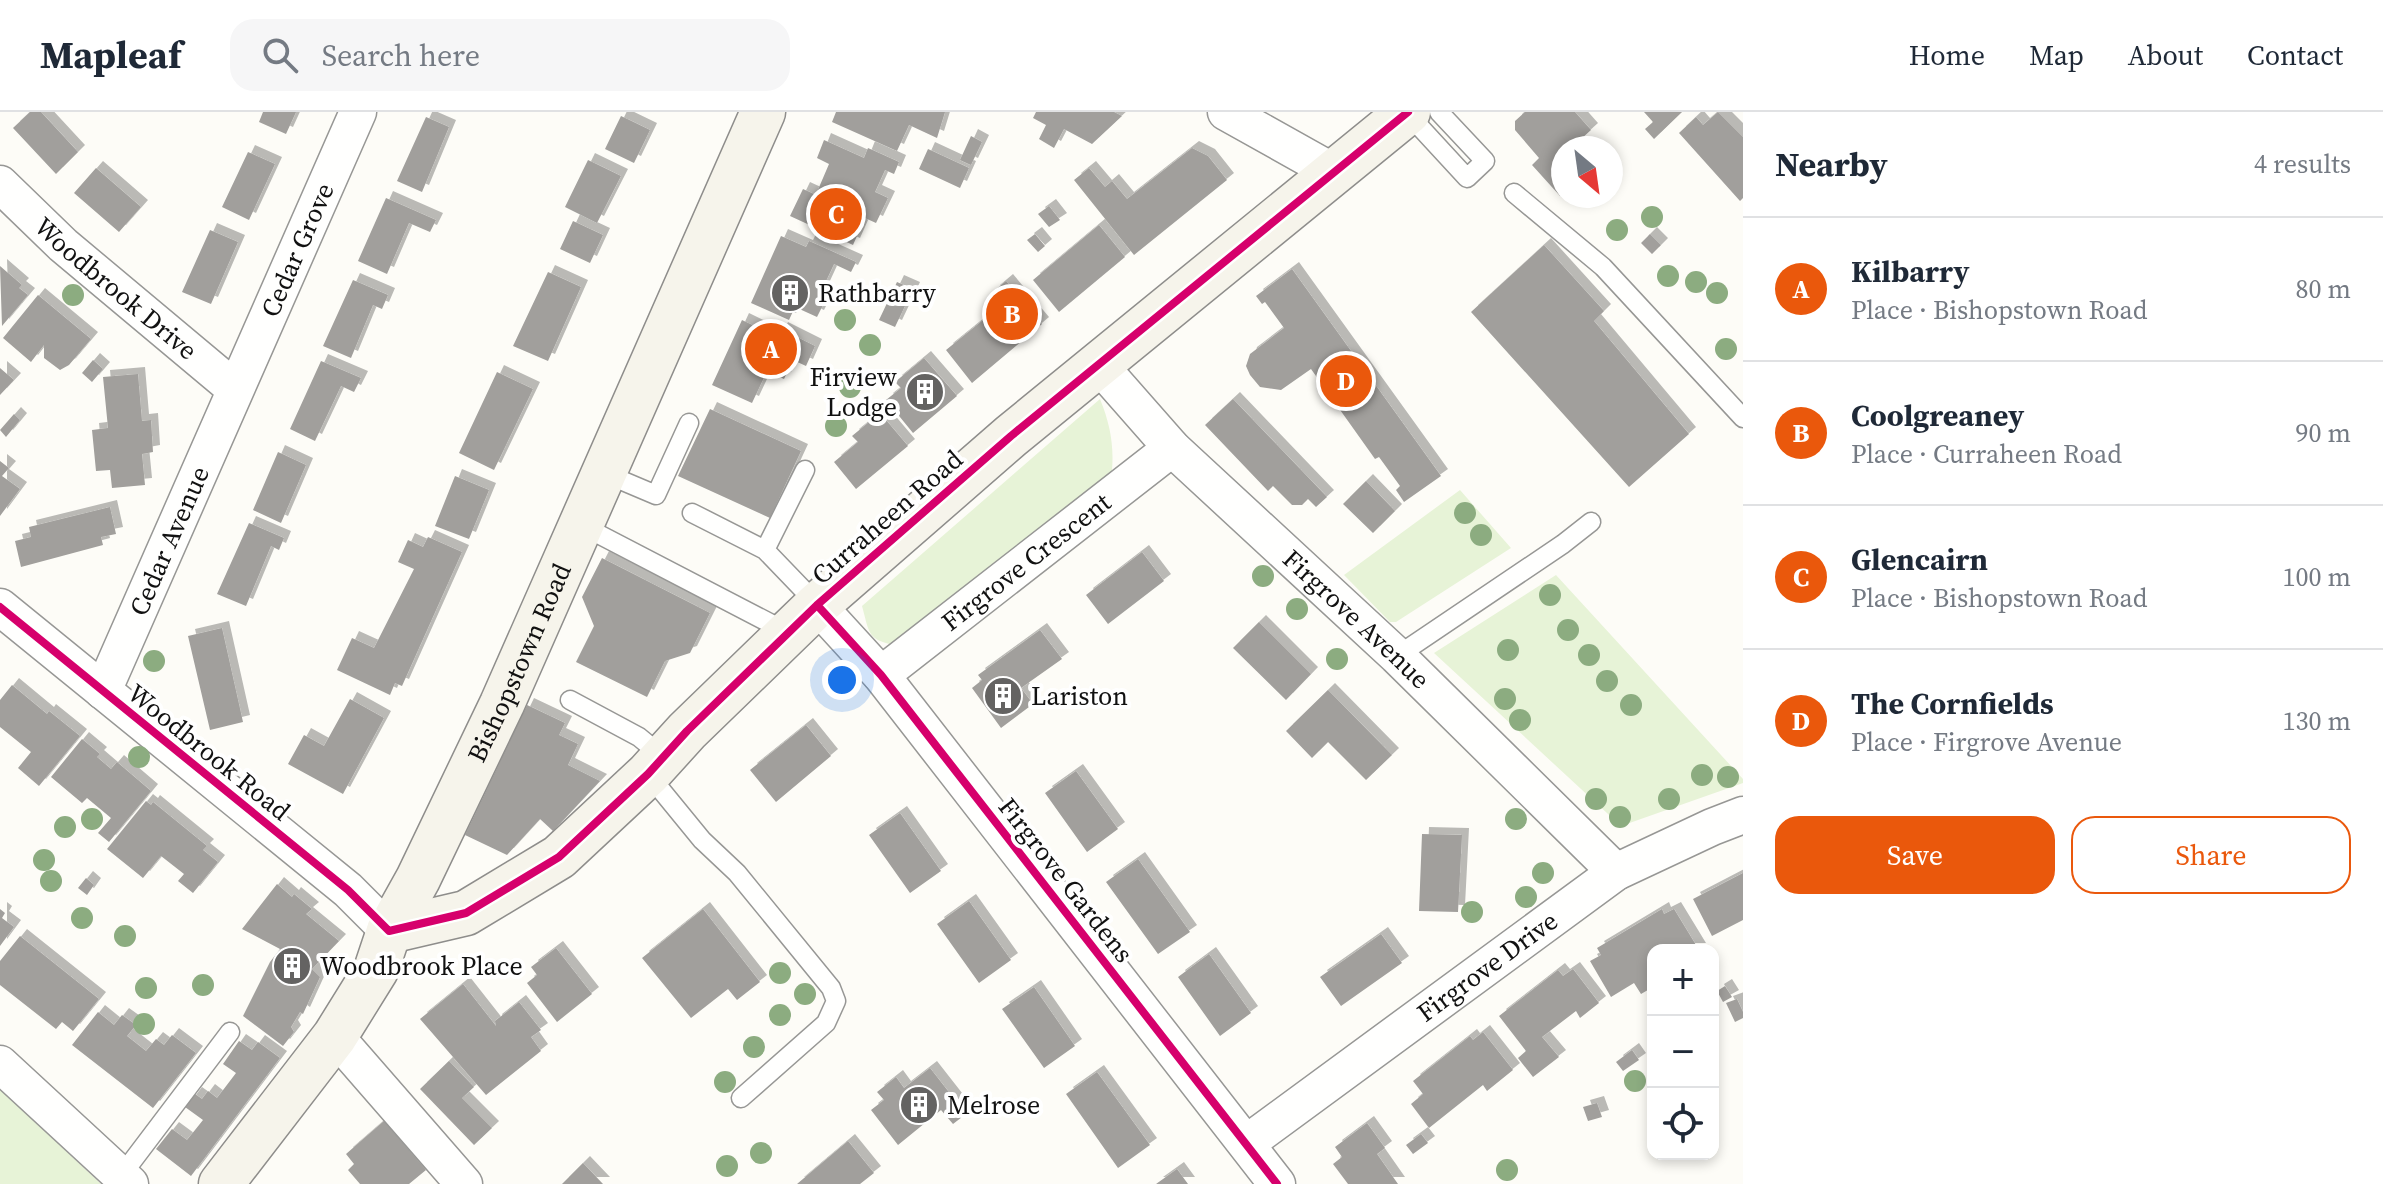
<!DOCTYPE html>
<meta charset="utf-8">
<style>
body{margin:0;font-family:"Source Serif 4",serif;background:#f6f6f7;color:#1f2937}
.controls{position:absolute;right:24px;bottom:24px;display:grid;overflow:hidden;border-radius:16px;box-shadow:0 4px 12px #0003}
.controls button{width:72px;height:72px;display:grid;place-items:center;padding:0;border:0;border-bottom:2px solid #e0e1e3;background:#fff;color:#1f2937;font:40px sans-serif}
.compass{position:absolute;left:1551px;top:24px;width:72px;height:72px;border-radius:50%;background:#fff;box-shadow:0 4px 12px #0003;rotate:151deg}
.you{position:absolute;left:842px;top:568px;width:28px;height:28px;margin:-20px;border:6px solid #fff;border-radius:50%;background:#1a73e8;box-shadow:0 0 0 12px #1a73e833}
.badge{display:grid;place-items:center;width:52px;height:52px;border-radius:50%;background:#ea580c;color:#fff;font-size:26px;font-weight:700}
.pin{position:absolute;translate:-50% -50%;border:4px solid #fff;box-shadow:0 2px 8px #0006}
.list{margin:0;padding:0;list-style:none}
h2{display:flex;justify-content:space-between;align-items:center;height:104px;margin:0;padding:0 32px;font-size:34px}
h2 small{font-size:26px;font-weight:400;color:#747a83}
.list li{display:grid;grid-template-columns:52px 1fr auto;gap:24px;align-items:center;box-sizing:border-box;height:144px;padding:0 32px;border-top:2px solid #e0e1e3}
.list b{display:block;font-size:30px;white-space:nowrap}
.list p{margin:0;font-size:26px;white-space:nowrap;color:#747a83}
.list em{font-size:26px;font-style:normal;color:#747a83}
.actions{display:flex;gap:16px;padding:24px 32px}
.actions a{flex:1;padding:18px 0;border:2px solid #ea580c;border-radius:24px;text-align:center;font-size:28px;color:#ea580c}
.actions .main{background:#ea580c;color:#fff}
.icon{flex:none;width:44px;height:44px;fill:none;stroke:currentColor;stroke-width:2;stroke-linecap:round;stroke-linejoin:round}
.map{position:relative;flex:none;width:1743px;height:1072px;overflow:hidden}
header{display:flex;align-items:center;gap:48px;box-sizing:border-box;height:112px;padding:0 40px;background:#fff;border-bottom:2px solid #e0e1e3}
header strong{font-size:38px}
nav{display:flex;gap:44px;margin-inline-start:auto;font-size:28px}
.search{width:560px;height:72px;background:#f6f6f7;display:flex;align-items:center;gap:20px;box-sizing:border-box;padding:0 28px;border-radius:24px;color:#747a83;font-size:30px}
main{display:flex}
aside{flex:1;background:#fff}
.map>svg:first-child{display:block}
</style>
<header>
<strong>Mapleaf</strong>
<div class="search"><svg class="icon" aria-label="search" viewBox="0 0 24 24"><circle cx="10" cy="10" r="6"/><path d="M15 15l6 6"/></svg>Search here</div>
<nav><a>Home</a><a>Map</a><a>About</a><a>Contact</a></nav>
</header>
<main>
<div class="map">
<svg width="1743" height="1072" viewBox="0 0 1743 1072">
<defs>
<filter id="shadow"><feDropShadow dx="7" dy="-7" stdDeviation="0" flood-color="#0004"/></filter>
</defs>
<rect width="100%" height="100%" fill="#fdfcf7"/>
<path fill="#e7f3d7" d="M1100,287C1111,314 1115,338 1111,367L899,534C867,528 870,523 862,494Z
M1460,378L1511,436L1396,510H1390L1344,463Z
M1556,463L1743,667V671L1621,714L1434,541Z
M0,977L101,1072H0Z"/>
<path fill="#a19f9c" filter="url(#shadow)" d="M30,0H41L78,40L56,62L13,16Z
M263,0H296L286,22L259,10Z
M836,0H945L937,26L909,13L897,39L832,10Z
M1036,0H1114L1122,4L1092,32L1064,17L1054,36L1039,27L1046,13L1033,6Z
M1525,0H1575L1591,18L1571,36H1563V81L1560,84L1532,53L1539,46L1515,18V9Z
M1644,0H1682L1654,27L1645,17L1653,10Z
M1718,0L1743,25V86L1740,89L1679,21L1696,5L1703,13Z
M621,4L650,18L634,51L605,37Z
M426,5L449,15L422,80L397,69Z
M971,24L982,30L971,53L960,48Z
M824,28L864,46L868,36L899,50L894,62L885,58L875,80L888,86L876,111L865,106L853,133L790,104L803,77L816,83L820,73L829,52L817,46Z
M1192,36L1208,44L1227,68L1134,143L1074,68L1089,56L1105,75L1112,69L1127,87Z
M928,37L969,56L960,76L919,57Z
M248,40L275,52L249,108L222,95Z
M588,48L621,64L597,111L565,95Z
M96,56L141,95L119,120L74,81Z
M386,86L436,108L430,120L409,111L387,162L358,149Z
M1049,94L1060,108L1049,115L1038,102Z
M573,109L603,123L590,151L560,137Z
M1099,113L1125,145L1059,200L1033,168Z
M210,118L238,130L211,192L182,180Z
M1035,122L1045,134L1038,140L1027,128Z
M1650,122L1661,133L1652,142L1641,131Z
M781,124L806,135L809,129L856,150L851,160L834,152L821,180L828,183L817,205L795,195L789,208L751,191Z
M1544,133L1604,199L1594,209L1689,322L1629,375L1471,200Z
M0,154L22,173L19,176L28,183L2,214Z
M1292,157L1441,364L1404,390L1396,378L1400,374L1379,345L1375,347L1311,257L1281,278L1260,275L1250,263L1246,254L1250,242L1284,216L1265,190L1262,192L1256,184Z
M548,160L581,175L548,249L513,234Z
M353,168L388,183L382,197L373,193L351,246L323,234Z
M1006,169L1042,212L972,271L946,238L1003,192L993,180Z
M897,170L913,177L895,215L879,208Z
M38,183L91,227L69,253L60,258L44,246V233L31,250L3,226Z
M742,208L777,225L781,217L815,234L806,254L793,248L784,267L767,259L752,291L712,273Z
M924,246L957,284L913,321L886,288L901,276L895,270Z
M93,248L103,257L92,270L82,261Z
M321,249L361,266L354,280L341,274L315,329L290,317Z
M0,256L14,268L0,283Z
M497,260L533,277L494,358L459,341Z
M138,262L142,309L151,308L153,340L142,342L145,373L112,376L110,358L96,359L92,318L108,316L103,265Z
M1233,287L1327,385L1316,395L1308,387L1302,393H1292L1273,374L1268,379L1205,313Z
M710,297L801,339L770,406L678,364Z
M880,301L908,334L856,377L834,350L858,330L852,324Z
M14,302L20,308L6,325L0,318Z
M278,340L306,353L281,411L253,398Z
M0,349L9,356L2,364L20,377L0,404Z
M455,364L489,378L469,427L435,414Z
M1366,369L1395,399L1373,421L1343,392Z
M110,395L116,422L101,425L103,433L21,455L15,429L31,425L29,415Z
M249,411L284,426L279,438L271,434L246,494L217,482Z
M428,425L462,440L402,574L395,571L390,583L337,558L352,526L374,536L414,457L398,450L408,428L423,435Z
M1142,440L1164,469L1108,512L1086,483Z
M602,446L710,501L690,541L665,549L647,585L576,550L594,514L582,485Z
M1259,510L1311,562L1286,588L1233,536Z
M222,516L243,610L210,618L188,524Z
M1040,518L1062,547L1021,576L1033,592L1001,616L972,576L982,568L978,563Z
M12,573L47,602L49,599L80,624L39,674L18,656L31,640L0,615V588Z
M1328,578L1392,643L1366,668L1328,630L1312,646L1286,619Z
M350,587L384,606L343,682L288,652L304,623L324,634Z
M527,593L565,611L559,623L578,632L568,653L600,669L553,719L540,707L507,743L465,723Z
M806,613L831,644L776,690L750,658Z
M82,627L100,642L97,645L111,657L117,650L151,679L109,730L98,721L111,706L87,686L82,691L51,665Z
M1076,659L1118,717L1087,740L1045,681Z
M146,689L151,693L153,690L207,734L203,738L218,750L193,781L178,769L184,762L161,744L143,766L107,737Z
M900,701L941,759L910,781L869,723Z
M1422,722L1462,723L1458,800L1419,799Z
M1138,747L1190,820L1158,842L1106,770Z
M1743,761V808L1712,824L1693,787Z
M86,766L94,773L87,783L78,776Z
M277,772L292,785L294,782L312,797L306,802L339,829L312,857L320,865L303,902L300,900L291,915L294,920L283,934L243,904L270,850L280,837L242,817Z
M969,789L1011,848L979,871L937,812Z
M0,797L5,801L2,806L14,815L0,834Z
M703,797L760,870L737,888L728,877L691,906L642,846Z
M1662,797L1664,802L1674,797L1699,838H1653V875L1641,882L1634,871L1611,885L1590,849L1601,843L1597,836Z
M1381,822L1402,851L1341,894L1320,865Z
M20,824L99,887L73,919L62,910L56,917L0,873V849Z
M556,836L592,882L557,910L527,871L537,863L531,855Z
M1209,842L1251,901L1220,924L1178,865Z
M1573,857L1599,891L1580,906L1576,899L1542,925L1559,945L1533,965L1518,946L1526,939L1499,904L1558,858L1563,864Z
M463,872L496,914L495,909L519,890L541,918L531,925L541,939L486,983L420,907Z
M1725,874L1732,885L1723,890L1717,879Z
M1034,875L1075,934L1044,956L1002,897Z
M1737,887L1743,900V906L1735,910L1726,891Z
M98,900L114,913L122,903L136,913L127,924L146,939L156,927L164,933L172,923L196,941L153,996L72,933Z
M1483,920L1513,958L1487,979L1483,973L1429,1016L1411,992L1423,982L1413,969L1470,924L1473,928Z
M239,929L252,938L258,930L280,946L191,1064L156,1037L172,1017L187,1028L203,1008L185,995L195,982L202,987L208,979L217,986L236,961L223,952Z
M1632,938L1639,948L1623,959L1616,950Z
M449,949L474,975L462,986L492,1016L474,1033L420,977Z
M930,956L966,1002L953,1012L941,998L898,1033L871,998L884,988L877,980L896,965L904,976Z
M1097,960L1150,1033L1118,1056L1066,982Z
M1597,991L1602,1005L1588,1009L1583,995Z
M384,1009L426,1058L409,1072H360L348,1058L354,1052L346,1042Z
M1367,1011L1385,1036L1377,1042L1398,1072H1348L1333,1052L1342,1045L1335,1035Z
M1421,1022L1428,1031L1413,1042L1406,1033Z
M848,1029L874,1061L860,1072H797Z
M583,1051L603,1072H562Z
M1177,1057L1188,1072H1156Z"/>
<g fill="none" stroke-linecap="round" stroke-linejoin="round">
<defs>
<path id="lane" d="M1407,1L1467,66L1485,49L1439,0
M1514,81L1603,155L1743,306
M604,361L656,383L689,311
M692,401L765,438L817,492
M581,413L787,520
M765,438L805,358
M1397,544L1563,432L1591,410
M570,588L639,625L662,644
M648,662L702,728L737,761L831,876L836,889L826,911L741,986
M121,1064L230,920"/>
<g id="street">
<path d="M1226,0L1335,61"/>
<path id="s1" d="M0,72L63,133L235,277"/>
<path id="s2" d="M1099,253L1172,336L1397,544L1616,760"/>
<path d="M817,493L881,563L1277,1072"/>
<path d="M0,495L348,778L389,819"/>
<path id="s3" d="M881,563L1172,336"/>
<path id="s4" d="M103,579L358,0"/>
<path d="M335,924L464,1072"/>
<path d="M0,952L130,1072"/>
<path id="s5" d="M1247,1031L1616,760L1712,715L1743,703"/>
</g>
<g id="secondary">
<path d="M389,819L466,801L559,745L648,662L687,619L817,493L1011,324L1408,0"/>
<path id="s6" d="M221,1072L335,924L376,858L389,819L418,767L502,592L763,0"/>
</g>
</defs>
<use href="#lane" stroke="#979795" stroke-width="21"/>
<use href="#street" stroke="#979795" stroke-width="39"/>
<use href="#secondary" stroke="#8e8d8b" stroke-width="47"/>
<use href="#lane" stroke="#fffffe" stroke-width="18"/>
<use href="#street" stroke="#fffffe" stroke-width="36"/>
<use href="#secondary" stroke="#f6f4eb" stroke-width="44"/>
<defs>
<path id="cycleway" d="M817,493L881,563L1277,1072
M0,495L348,778L389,819L466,801L559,745L648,662L687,619L817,493L1011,324L1408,0"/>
</defs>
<use href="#cycleway" stroke="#fff" stroke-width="13"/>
<use href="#cycleway" stroke="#d6006c" stroke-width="8"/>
</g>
<g fill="#8cac80">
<circle cx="1652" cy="105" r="11"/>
<circle cx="1617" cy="118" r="11"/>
<circle cx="1668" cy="164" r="11"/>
<circle cx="1696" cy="170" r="11"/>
<circle cx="1717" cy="181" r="11"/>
<circle cx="73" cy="183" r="11"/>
<circle cx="845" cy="208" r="11"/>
<circle cx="870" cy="233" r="11"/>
<circle cx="1726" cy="237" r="11"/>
<circle cx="850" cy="275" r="11"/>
<circle cx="836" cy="314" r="11"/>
<circle cx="1465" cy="401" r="11"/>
<circle cx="1481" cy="423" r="11"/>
<circle cx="1263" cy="464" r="11"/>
<circle cx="1550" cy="483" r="11"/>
<circle cx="1297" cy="497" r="11"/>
<circle cx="1568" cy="518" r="11"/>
<circle cx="1508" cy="538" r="11"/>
<circle cx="1589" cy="543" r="11"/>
<circle cx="1337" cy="547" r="11"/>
<circle cx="154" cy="549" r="11"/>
<circle cx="1607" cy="569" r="11"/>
<circle cx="1505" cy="587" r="11"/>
<circle cx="1631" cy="593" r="11"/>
<circle cx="1520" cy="608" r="11"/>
<circle cx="139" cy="645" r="11"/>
<circle cx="1702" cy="663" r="11"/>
<circle cx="1728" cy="665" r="11"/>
<circle cx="1596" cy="687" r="11"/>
<circle cx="1669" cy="687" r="11"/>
<circle cx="1620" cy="705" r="11"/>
<circle cx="92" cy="707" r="11"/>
<circle cx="1516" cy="707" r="11"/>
<circle cx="65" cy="715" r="11"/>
<circle cx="44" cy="748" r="11"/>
<circle cx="1543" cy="761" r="11"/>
<circle cx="51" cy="769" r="11"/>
<circle cx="1526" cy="785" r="11"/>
<circle cx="1472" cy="800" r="11"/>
<circle cx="82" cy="806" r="11"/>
<circle cx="125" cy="824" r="11"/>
<circle cx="780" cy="861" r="11"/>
<circle cx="203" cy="873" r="11"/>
<circle cx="146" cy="876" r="11"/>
<circle cx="805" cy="882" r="11"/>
<circle cx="780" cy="903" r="11"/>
<circle cx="144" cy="912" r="11"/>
<circle cx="754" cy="935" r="11"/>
<circle cx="1635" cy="969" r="11"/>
<circle cx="725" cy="970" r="11"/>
<circle cx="761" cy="1041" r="11"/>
<circle cx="727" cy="1054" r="11"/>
<circle cx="1507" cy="1058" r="11"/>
</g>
<defs>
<symbol id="building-disc" viewBox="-11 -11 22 22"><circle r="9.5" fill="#646362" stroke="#fff"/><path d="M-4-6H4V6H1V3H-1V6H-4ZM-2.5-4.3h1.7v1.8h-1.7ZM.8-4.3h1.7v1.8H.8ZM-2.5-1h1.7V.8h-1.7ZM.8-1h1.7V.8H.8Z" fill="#fff"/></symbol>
</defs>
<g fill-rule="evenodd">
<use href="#building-disc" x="768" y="159" width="44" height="44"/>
<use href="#building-disc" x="903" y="258" width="44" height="44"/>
<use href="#building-disc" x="981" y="562" width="44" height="44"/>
<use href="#building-disc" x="270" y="832" width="44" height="44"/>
<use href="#building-disc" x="897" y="971" width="44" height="44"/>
</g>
<g text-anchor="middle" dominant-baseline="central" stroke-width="8" stroke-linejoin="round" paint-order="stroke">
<g font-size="26" fill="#111" stroke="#fff">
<text stroke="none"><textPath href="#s4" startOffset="482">Cedar Grove</textPath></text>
<text stroke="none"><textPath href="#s1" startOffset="156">Woodbrook Drive</textPath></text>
<text transform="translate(887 405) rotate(-41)">Curraheen Road</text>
<text stroke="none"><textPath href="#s4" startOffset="164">Cedar Avenue</textPath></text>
<text stroke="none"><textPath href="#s3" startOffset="184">Firgrove Crescent</textPath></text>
<text stroke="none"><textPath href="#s2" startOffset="362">Firgrove Avenue</textPath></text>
<text stroke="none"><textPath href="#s6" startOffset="604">Bishopstown Road</textPath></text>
<text transform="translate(209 640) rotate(39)">Woodbrook Road</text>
<text transform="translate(1066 768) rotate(52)">Firgrove Gardens</text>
<text stroke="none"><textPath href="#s5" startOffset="298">Firgrove Drive</textPath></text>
</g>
<g font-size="26" fill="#111" stroke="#fff" text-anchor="start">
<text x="818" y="181">Rathbarry</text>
<text x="897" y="265" text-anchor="end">Firview<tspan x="897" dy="30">Lodge</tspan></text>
<text x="1031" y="584">Lariston</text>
<text x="320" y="854">Woodbrook Place</text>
<text x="947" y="993">Melrose</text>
</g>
</g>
</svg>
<div class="controls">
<button>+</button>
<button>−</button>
<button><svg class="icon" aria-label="locate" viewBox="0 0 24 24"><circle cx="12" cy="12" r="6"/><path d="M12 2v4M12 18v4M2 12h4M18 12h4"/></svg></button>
</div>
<svg class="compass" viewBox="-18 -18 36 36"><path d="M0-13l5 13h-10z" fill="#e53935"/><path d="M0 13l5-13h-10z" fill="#747a83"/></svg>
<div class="you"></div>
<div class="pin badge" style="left:771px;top:237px">A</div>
<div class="pin badge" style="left:1012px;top:202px">B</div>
<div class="pin badge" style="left:836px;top:102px">C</div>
<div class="pin badge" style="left:1346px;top:269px">D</div>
</div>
<aside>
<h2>Nearby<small>4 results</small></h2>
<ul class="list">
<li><span class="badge">A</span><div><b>Kilbarry</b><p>Place · Bishopstown Road</p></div><em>80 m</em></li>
<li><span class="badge">B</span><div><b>Coolgreaney</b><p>Place · Curraheen Road</p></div><em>90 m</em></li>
<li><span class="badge">C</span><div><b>Glencairn</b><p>Place · Bishopstown Road</p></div><em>100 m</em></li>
<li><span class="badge">D</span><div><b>The Cornfields</b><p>Place · Firgrove Avenue</p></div><em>130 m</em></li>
</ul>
<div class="actions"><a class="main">Save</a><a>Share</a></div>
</aside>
</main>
